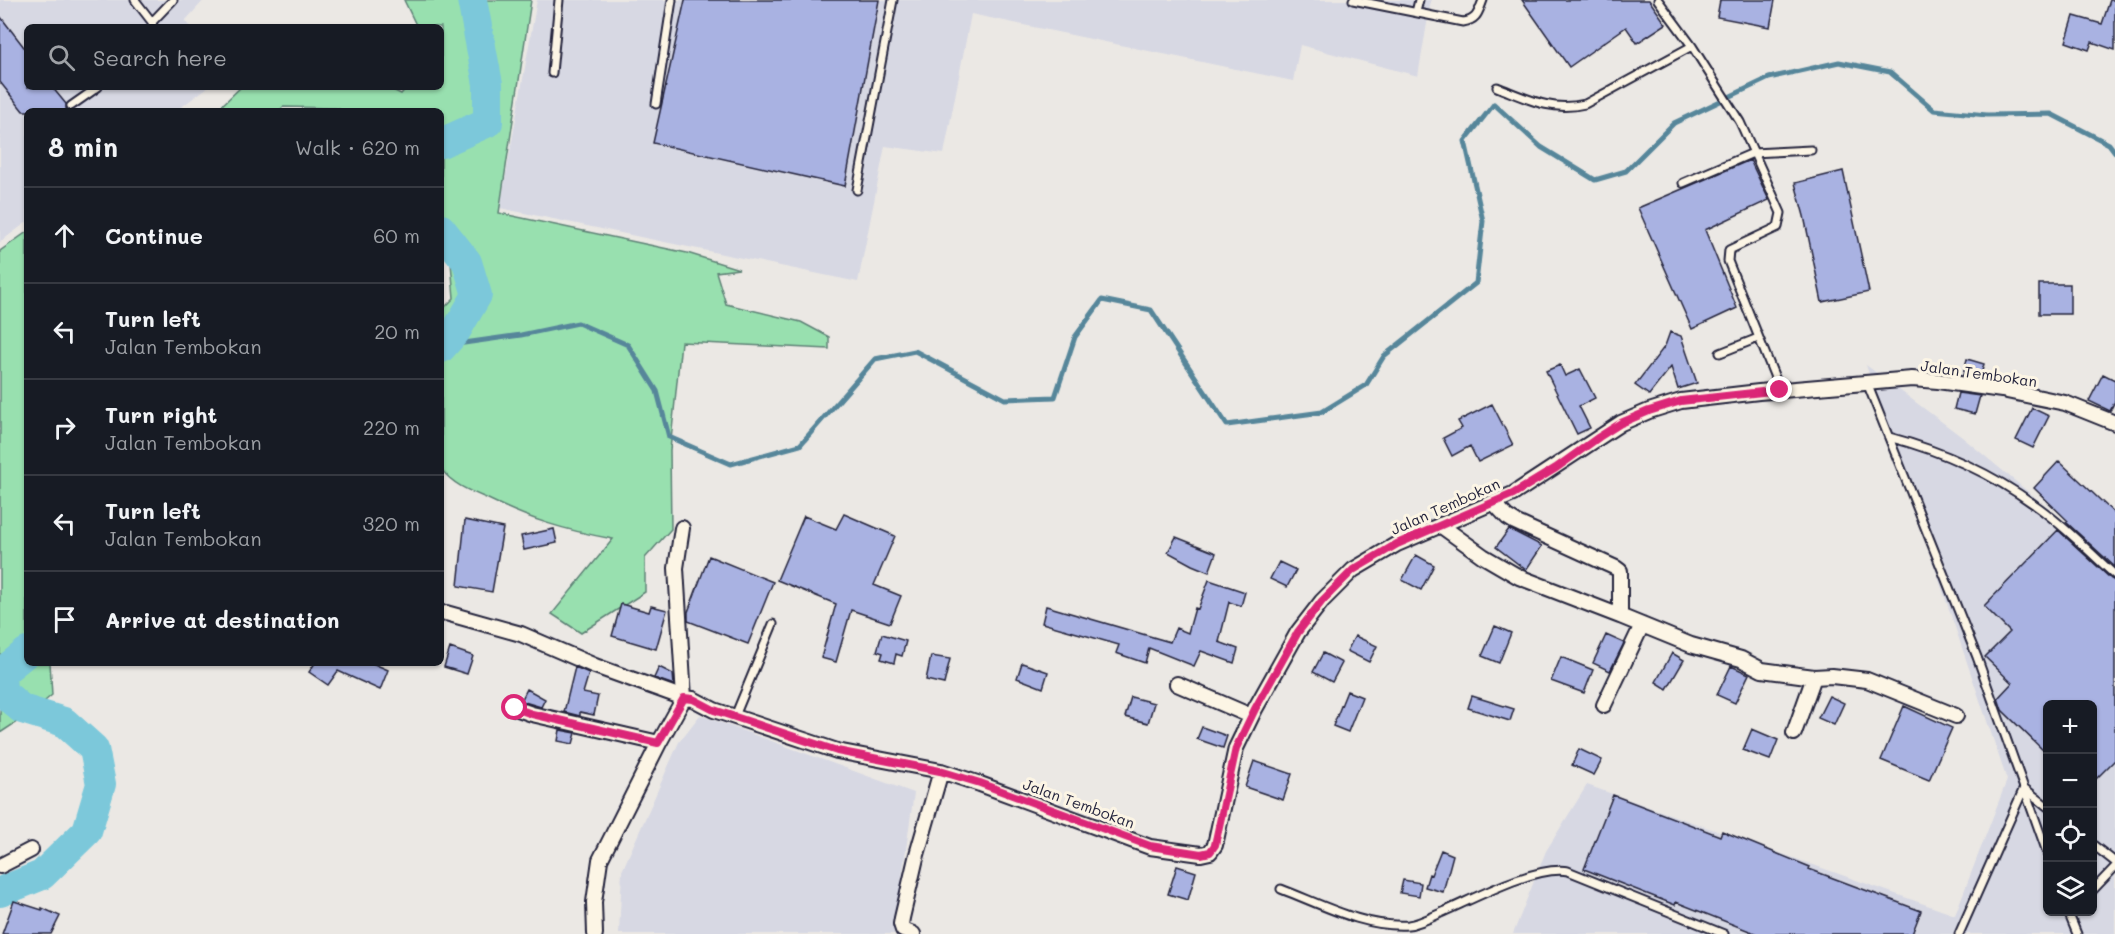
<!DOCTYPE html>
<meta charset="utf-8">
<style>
body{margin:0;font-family:Mali,sans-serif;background:#242831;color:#f1f3f6}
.controls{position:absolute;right:18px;bottom:18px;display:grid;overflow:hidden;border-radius:9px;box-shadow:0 2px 4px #0004}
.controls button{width:54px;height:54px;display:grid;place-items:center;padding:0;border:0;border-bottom:2px solid #363941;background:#171b24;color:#f1f3f6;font:30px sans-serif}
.stop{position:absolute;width:18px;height:18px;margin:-14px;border:4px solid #db2777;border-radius:50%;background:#fff}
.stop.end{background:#db2777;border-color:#fff;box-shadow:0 2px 6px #0008}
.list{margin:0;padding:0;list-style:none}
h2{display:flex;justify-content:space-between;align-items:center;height:78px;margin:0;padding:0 24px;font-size:26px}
h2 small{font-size:20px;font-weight:400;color:#9ea1a6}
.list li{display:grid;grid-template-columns:39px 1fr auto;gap:18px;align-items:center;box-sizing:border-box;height:96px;padding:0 24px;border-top:2px solid #363941}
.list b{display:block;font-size:22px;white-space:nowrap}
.list p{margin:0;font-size:20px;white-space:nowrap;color:#9ea1a6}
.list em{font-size:20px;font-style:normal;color:#9ea1a6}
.icon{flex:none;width:33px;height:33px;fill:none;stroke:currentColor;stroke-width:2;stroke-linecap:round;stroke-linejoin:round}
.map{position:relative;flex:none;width:2115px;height:934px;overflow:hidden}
.search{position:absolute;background:#171b24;box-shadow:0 2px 4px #0004;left:24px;top:24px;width:420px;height:66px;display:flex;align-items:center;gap:15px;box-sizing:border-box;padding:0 21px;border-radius:9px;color:#9ea1a6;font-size:22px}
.panel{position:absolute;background:#171b24;box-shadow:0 2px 4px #0004;left:24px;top:108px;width:420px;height:558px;border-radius:9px}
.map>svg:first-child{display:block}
</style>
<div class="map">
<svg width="2115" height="934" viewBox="0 0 2115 934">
<rect width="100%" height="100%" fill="#ebe8e4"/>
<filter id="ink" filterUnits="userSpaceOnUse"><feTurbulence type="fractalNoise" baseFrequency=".0167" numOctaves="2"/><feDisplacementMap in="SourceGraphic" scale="12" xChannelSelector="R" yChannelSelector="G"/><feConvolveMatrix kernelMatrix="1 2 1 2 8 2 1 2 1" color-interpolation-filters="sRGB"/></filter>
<g filter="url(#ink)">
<path fill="#d7d8e3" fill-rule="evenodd" d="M0,0H204L185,21L190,27H27V87H208L176,111H27V222L0,242Z
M537,0H1431L1418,76L1300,45L1293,81L971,14L944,154L885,146L858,282L500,208Z
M1866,365L1962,437L2115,564V934H1513L1546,851L1587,785L1955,915L2007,780ZM2048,704H2092V912H2048Z
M700,715L914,793L894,934H619L622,871L679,742Z"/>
<path fill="#98e0af" stroke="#5d8175" stroke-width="1.5" d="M404,0H531L499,213L687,253L739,269L716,272L726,304L801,322L829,337V349L681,342L670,450L671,529L645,558V592L581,633L552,614L613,539C564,530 531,520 486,498C467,490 454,485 441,469V311L454,298L451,263L441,249V111H344L336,108L283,107L279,111H216L241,87H387L401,94L407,87H441V27H417Z
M27,232V663H50L52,695L32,712L0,733V251Z"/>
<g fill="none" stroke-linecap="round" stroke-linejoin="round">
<path stroke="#57869a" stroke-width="5" d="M443,346L521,335L578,323L628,345L657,391L669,437L731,464L800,445L875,359L915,351L1005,399L1055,397L1075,337L1102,300L1151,310L1227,425L1322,412L1366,385L1384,356L1476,283L1483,221L1465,141L1494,104L1541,147L1595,180L1626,171L1674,123L1769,78L1839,62L1890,72L1934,110L1987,115L2051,114L2109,144L2115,152"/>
<path stroke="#7bc8da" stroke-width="30" d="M441,143L488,122V84L472,0
M441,229L467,262L477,295L456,331L441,348
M0,892L42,875L87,831L101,784L94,749L64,722L22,709L2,692L1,673L27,652"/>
</g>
<path fill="#a9b2e2" stroke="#22223b" stroke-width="1.5" d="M685,0H879L845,186L653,143Z
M1522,0H1649L1666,24L1637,43L1626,27L1569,67Z
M1720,0H1775L1770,27L1717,17Z
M2110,0H2115V50L2092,42L2089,50L2066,42L2074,16L2102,24Z
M0,16L27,51V87H52L66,104V109L69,111H23L0,82Z
M1750,160L1769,200L1705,230L1737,308L1692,329L1638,208Z
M1843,171L1869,292L1822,302L1804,216L1795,183Z
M2039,284H2070V314H2039Z
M1670,332L1681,336L1697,383L1678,389L1671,367L1649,395L1635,385L1665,346Z
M1967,359L1984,364L1980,378L1963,375Z
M1560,365L1565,376L1580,369L1595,398L1579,406L1590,428L1577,434L1546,371Z
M2103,374L2115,380V401L2110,411L2089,401Z
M1958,393L1980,396L1975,414L1954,409Z
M1492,404L1513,445L1478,462L1470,446L1452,456L1443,438L1462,428L1458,421Z
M2032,408L2049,416L2033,448L2016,440Z
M2059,461L2115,514V567L2066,522L2068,521L2034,488Z
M844,514L895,536L874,585L901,596L890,623L851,610L836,662L821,658L836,604L777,580L804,516L836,529Z
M465,520L503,528L492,592L458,586Z
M554,529L557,543L524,550L521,536Z
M1509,529L1542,546L1526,570L1496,547Z
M2058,530L2111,579L2115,581V760L2092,783V705H2048V755L2002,710L1998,698L2012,683L1985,657L2010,632L1984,606Z
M1176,537L1216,553L1209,572L1192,565L1168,552Z
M1416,555L1434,565L1421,590L1402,580Z
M709,556L773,582L748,644L688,621V612Z
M1279,562L1296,570L1287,587L1270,579Z
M1209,580L1245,592L1241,606L1229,602L1219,642L1238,649L1234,663L1201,651L1194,666L1149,648L1145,663L1116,653L1119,645L1042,623L1046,606L1170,642L1176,628L1188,633L1195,608L1198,609Z
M621,604L649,612L651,606L667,610L656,649L612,636Z
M1495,626L1511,633L1499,663L1482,656Z
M882,634L906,641L902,656L896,654L894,663L881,659L883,653L877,651Z
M1606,635L1624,643L1610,671L1593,663Z
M1355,636L1377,646L1369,662L1347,651Z
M450,648L473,656L467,674L444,667Z
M1323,653L1342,663L1332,682L1313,672Z
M1672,653L1684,660L1667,689L1656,682Z
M931,656L950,659L944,684L926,680Z
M1561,657L1593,670L1584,693L1551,681Z
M315,663H372L388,670L380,690L338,671L328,685L309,672Z
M1022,663L1048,672L1043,688L1017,678Z
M1731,666L1749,674L1735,703L1717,695Z
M575,667L589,673L583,693L598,696L594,715L580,712V716L564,712Z
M659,667L673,674L674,685L654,678Z
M527,689L545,699L541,707L521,701Z
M1347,691L1362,697L1348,732L1333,726Z
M1472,696L1514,709L1510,721L1468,708Z
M1829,696L1844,703L1834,725L1818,718Z
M1131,697L1154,703L1148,723L1125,717Z
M1904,706L1952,728L1929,780L1881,760Z
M1202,727L1227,736L1223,748L1197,739Z
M1752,729L1778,740L1770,760L1743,750Z
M560,730L576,733L573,744L558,741Z
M1579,749L1602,760L1594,775L1572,765Z
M1254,761L1292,774L1283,800L1245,787Z
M1613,795L1720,836L1722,831L1810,867L1809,869L1921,911L1912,934H1757L1676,902L1675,905L1584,869Z
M1441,850L1453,855L1443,892L1425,887L1429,874L1431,875Z
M1177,866L1196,872L1188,900L1168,894Z
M1403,880L1421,883L1419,896L1400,893Z
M14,901L42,910V908L60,916L51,934H2Z"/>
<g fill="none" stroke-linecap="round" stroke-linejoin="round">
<defs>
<path id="service" d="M135,0L152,22
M1353,0L1463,22C1477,20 1478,13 1483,0
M1658,0L1692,46L1740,122L1781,213L1778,227L1729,250L1728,261L1780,390
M1416,12L1419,0
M153,27L152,22L173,0
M552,73L559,0
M1497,87C1528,99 1551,112 1585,104L1692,46
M656,104L672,0
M71,106L98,87
M1683,183L1753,153L1811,150
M857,190L893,0
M1720,353L1758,338
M1867,383L1977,657L2048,855
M1889,437C1942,451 1991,473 2035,505C2064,525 2089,552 2115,575
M735,716L773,624
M2092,844L2115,862
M1281,889C1321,904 1364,928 1408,925C1419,924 1432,917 1443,912C1473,899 1536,865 1568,871L1724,934
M2092,891L2115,867
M2068,912L2077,934
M1959,934L2024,788L2048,807"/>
<path id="minor" d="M1494,503L1507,517L1515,522L1616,568L1620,571V616L1691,645L1741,659L1762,670L1814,677L1832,676L1867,680L1956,716
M1440,525L1483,556L1519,577L1620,616
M682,528L676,568L684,698
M441,614L446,613L521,634L595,666L684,698L693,699L714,710L837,751L941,771L980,784L1150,847L1201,854L1210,852L1215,845L1236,748L1255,709L1298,632L1322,601L1353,570L1397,544L1513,494L1621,423L1649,411L1681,401L1759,392L1912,379L1938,381L2002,390L2065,403L2115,423
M1177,684L1251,716
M1604,705L1642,625
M515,708L532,714L659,743
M1794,733L1814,677
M0,866L31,850
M595,934L594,902L600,860L659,743L684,698
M913,934L903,930L901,924L902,918L916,858L941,771"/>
</defs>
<use href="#service" stroke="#22223b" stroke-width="11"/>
<use href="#minor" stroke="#22223b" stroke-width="18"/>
<use href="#service" stroke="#fcf5e5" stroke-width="7"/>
<use href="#minor" stroke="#fcf5e5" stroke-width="14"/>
</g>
</g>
<g fill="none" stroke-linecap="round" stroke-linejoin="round" filter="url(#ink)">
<path stroke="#db2777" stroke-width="8" d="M515,708L532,714L658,743L684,698L693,699L714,710L837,751L940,771L980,783L1150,846L1201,854L1210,852L1215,845L1236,748L1255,709L1298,632L1322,601L1353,570L1397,544L1513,494L1556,468L1599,437L1621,423L1649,411L1681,401L1780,390"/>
</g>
<g text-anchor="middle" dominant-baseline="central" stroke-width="6" stroke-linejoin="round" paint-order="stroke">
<g font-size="15" fill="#22223b" stroke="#fcf5e5">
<text transform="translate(1979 373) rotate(8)">Jalan Tembokan</text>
<text transform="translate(1445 506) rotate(-24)">Jalan Tembokan</text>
<text transform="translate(1079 803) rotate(20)">Jalan Tembokan</text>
</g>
</g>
</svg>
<div class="controls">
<button>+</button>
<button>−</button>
<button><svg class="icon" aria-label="locate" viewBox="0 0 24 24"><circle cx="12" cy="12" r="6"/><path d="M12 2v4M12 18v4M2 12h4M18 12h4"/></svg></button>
<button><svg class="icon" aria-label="layers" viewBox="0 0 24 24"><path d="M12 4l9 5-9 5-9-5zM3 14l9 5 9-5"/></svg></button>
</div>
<div class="stop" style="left:515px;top:708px"></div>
<div class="stop end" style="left:1780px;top:390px"></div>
<div class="search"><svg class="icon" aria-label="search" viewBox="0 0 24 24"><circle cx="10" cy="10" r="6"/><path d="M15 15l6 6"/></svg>Search here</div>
<section class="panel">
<h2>8 min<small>Walk · 620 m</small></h2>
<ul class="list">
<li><svg class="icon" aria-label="ahead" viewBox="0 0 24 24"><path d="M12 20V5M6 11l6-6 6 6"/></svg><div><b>Continue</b></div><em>60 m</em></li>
<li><svg class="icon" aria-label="left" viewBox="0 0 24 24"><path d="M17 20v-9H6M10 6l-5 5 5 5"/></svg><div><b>Turn left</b><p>Jalan Tembokan</p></div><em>20 m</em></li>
<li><svg class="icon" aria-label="right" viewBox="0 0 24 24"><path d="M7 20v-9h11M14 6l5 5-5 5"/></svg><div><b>Turn right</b><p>Jalan Tembokan</p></div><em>220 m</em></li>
<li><svg class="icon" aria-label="left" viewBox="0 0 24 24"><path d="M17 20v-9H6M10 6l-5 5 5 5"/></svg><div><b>Turn left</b><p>Jalan Tembokan</p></div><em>320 m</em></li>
<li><svg class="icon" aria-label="arrive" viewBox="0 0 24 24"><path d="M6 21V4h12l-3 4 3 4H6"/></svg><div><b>Arrive at destination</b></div></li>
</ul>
</section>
</div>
